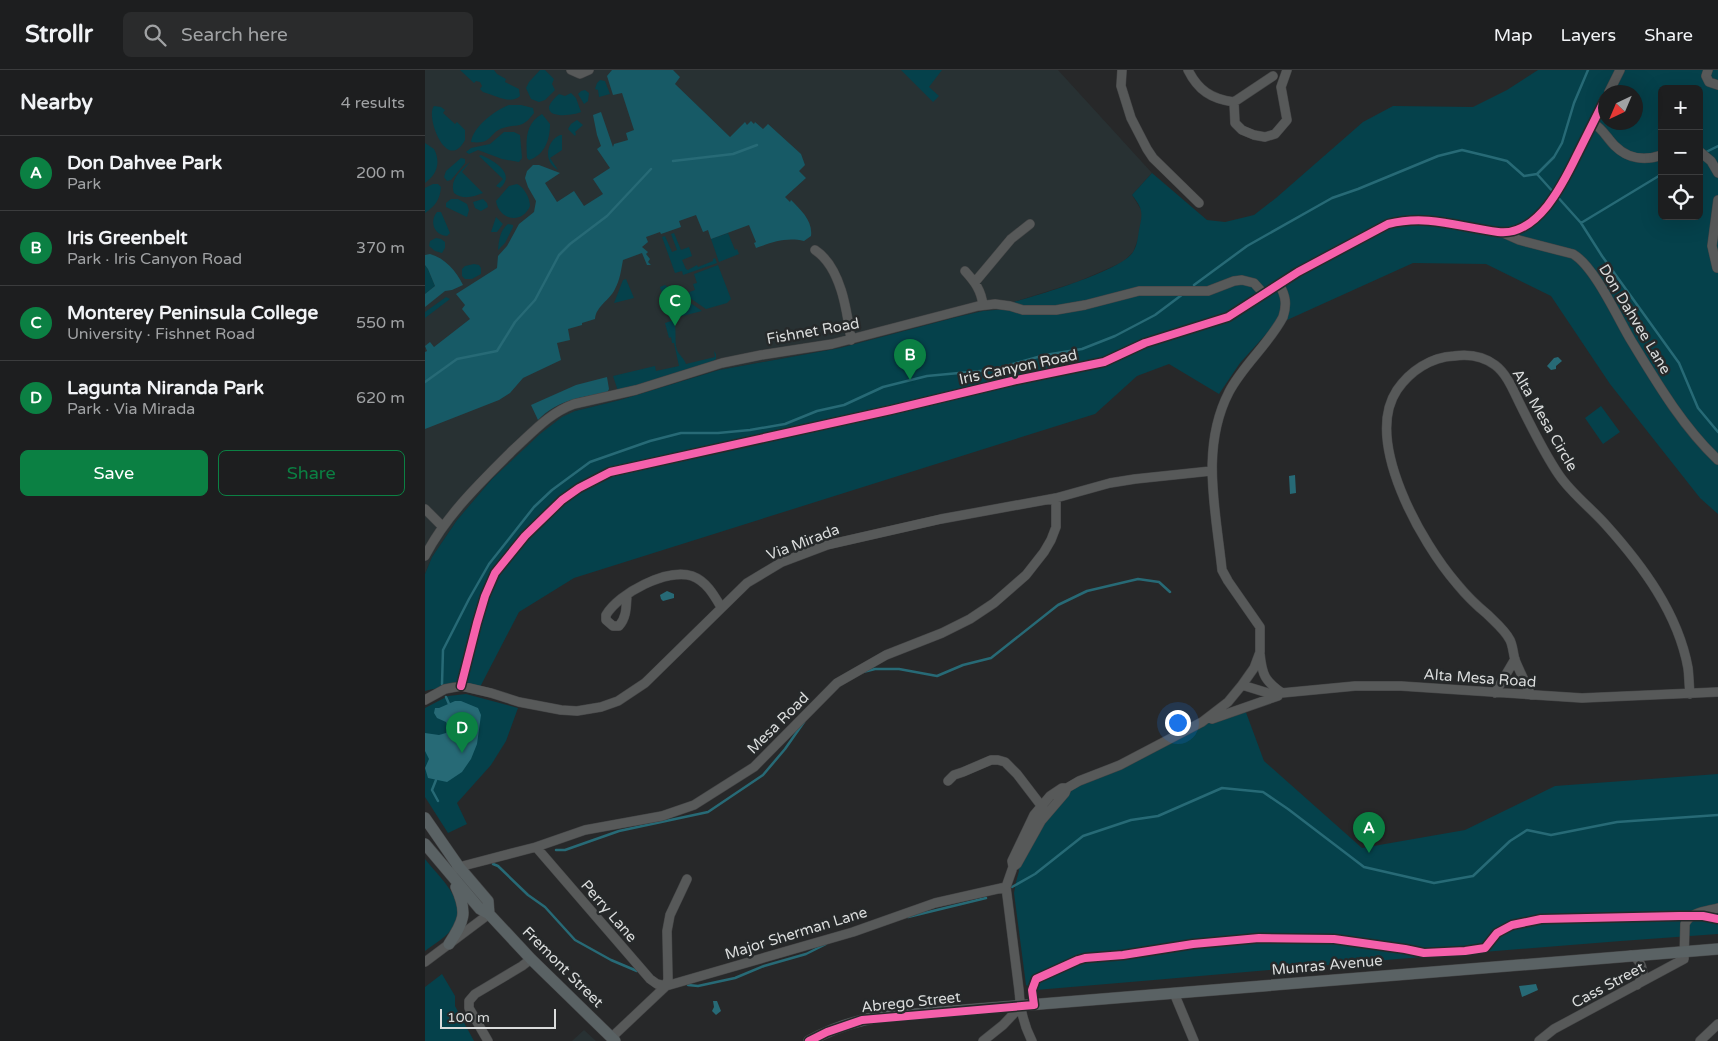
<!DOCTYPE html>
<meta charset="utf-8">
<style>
body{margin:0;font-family:"Varela Round",sans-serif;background:#2a2b2c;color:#f1f3f6}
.controls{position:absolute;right:15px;top:15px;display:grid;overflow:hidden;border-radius:8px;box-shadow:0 5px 20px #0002}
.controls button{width:45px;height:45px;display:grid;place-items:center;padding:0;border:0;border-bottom:1px solid #3b3c3d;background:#1d1e1f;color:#f1f3f6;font:25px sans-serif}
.compass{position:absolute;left:1173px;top:15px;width:45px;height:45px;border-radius:50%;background:#1d1e1f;box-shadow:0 5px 20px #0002;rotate:224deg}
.scale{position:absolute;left:15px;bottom:12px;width:116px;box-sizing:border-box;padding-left:5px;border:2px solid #dadcdc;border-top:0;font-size:14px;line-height:18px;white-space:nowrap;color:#dadcdc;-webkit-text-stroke:4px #26292a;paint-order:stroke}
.you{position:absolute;left:752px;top:652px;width:18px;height:18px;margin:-12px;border:4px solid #fff;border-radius:50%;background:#1a73e8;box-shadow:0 0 0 8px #1a73e833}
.badge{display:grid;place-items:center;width:32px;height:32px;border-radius:50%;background:#0b8043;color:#fff;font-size:16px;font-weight:700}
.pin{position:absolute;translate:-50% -41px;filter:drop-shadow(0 1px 2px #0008)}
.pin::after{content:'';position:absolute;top:26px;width:18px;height:15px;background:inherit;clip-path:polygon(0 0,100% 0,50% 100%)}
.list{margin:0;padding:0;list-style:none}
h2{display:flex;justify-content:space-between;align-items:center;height:65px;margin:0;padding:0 20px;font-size:21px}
h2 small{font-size:16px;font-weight:400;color:#a0a2a4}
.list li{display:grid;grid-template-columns:32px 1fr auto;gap:15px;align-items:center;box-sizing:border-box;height:75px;padding:0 20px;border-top:1px solid #3b3c3d}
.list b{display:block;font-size:19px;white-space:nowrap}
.list p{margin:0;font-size:16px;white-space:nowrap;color:#a0a2a4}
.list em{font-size:16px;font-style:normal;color:#a0a2a4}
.actions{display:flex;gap:10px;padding:15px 20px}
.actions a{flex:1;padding:11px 0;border:1px solid #0b8043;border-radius:8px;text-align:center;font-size:18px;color:#0b8043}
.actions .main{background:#0b8043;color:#fff}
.icon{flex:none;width:28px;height:28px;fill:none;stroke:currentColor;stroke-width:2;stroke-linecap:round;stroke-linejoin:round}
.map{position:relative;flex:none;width:1293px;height:971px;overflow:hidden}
header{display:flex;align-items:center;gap:30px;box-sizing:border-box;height:70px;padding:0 25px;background:#1d1e1f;border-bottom:1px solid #3b3c3d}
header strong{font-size:24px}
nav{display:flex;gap:28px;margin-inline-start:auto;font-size:18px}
.search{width:350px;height:45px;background:#2a2b2c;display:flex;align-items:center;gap:12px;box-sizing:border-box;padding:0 18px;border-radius:8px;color:#a0a2a4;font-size:19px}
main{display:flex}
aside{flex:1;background:#1d1e1f}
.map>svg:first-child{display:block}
</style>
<header>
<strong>Strollr</strong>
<div class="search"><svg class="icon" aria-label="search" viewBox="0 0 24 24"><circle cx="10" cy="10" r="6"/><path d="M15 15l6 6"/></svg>Search here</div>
<nav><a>Map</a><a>Layers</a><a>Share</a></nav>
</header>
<main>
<aside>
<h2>Nearby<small>4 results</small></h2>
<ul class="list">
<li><span class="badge">A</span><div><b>Don Dahvee Park</b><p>Park</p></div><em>200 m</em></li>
<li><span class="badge">B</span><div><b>Iris Greenbelt</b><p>Park · Iris Canyon Road</p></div><em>370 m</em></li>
<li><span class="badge">C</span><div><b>Monterey Peninsula College</b><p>University · Fishnet Road</p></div><em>550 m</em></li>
<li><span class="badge">D</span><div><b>Lagunta Niranda Park</b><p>Park · Via Mirada</p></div><em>620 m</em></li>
</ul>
<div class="actions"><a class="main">Save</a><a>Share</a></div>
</aside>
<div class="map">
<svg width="1293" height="971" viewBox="0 0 1293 971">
<rect width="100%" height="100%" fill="#272829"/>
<path fill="#283133" d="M0,0H633L727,103L707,125L718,143L713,169L708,182L698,192L652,212L589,232L581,239L558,241L532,247L415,278L294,300L195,330L150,341L67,409L32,450L7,487L0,504Z
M159,960L171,971H147L148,970Z"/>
<path fill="#05414b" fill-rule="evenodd" d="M35,0H69L72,4L81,9L80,12L94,19L95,26C86,35 69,25 58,22L55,19L57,16L55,12L51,11L49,13Z
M115,0H120L129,9L127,14L130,20L120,30L114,32L106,29L101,18L104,12Z
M476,0H517L504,17L514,26L508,32Z
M1113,0H1293V444L1275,428L1185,314L1126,226L1061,194L988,193L862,250L859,254L852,252L815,293L794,324L744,294L712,306L670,344L149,508L94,542L54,619C37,619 16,616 0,621V504L7,487L32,450L67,409L115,364L137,347L150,341L195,330L294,300L415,278L532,247L558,241L581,239L589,232C613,225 696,201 708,182C712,176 713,167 714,160C718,143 718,139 707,125L727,103L782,150L800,152L829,145L851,128L938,52L968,36L1048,37L1082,20ZM1237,19H1274V146H1237ZM1180,22H1210V52H1180Z
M175,10L180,11L185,24L174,27L173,20L170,19L172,13Z
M160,20L164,23L163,31L159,34L153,24L156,21Z
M146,23L151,28L156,42C150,45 123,49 124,37C125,32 131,27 134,24L140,26Z
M84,35H96L108,38L109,43C96,60 94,53 78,58C64,62 68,75 46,72C48,57 70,40 84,35Z
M9,36L16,37L20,40L18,43L30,54L32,52L40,60V70C22,104 0,46 9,36Z
M117,44L125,54C125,69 120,85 104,90L102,88C101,70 100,54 117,44Z
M152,50L158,55L150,62L151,64L150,66L143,59L146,54Z
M79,62H89L95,65L97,88L94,92L77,89L53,80L44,84L41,82L46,78L65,74Z
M135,65H137V80L125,88L133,100C118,92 121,71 135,65Z
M0,73L9,79C16,92 12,105 0,113Z
M56,85C68,90 92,104 75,118L71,116L78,109L54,86Z
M36,88L40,89V93L26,110L22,111L19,107L21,101Z
M45,92L37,102L58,123C48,127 38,130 29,123C24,110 36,100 45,92Z
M8,114H13L16,117C15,130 10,136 0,143V118Z
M92,114C99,117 105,128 105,136C97,155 74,150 71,131L84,116Z
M26,129H33L42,134L44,140L42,147L21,137V133Z
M58,129L62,133L63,137L56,141L50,138L48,132Z
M12,142H16L25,163L22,166C9,165 4,152 12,142Z
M71,147L78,154L72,162H66Z
M83,154L88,155V157L80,173L73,180C74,170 75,160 83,154Z
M249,163L256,180L264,177L267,186L257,190L261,199L263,200L272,195L273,197L288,191V189L290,188L292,193L258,205L257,201L250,203L237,167L240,166L247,182L252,180L246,164Z
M303,163L310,180L312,179L314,184L294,192L286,169Z
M11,168L16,169L20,172V178L17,183L10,181L4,176L5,171Z
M49,194L54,195L56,198V204L47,209H40L37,206V199L40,196Z
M0,195L3,199L10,216L0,224Z
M293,195L306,229L302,233L281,239L259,224L270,220L268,214L272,213L269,204Z
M201,209L209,228L189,233L198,210Z
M240,215L277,241L245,249L235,217Z
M21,227L25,229L0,248V242Z
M249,250C252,261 249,270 252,280C254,285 259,288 261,294L290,287L289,281L291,284V289L287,292L193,321L188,306L230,296L231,301L254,296L249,273H247L246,267L244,268L240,253Z
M1176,336L1195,362L1178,374L1160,348Z
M41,624L93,638L81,671L66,695L32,733L42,754L23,763L0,727V638L23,626Z
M819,637L839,691L937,778L1040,760L1130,716L1293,704V864C1065,880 838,901 611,920L601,915L589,823L591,812L594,801L592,788L619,737L637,722L777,652Z
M0,789C14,807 43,831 29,855C24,866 9,874 0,881Z
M17,904L30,926V936L49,971H0V917Z"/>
<path fill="#175a66" d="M187,0H248L255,7L250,14L305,67L320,52L322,55L326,51L329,54L330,52L338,59L343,54L376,84L380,95L374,101L381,108L360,127L365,132L366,130C376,140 388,151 386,166L379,171C361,167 348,172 331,178L329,173L331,172L324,155L286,169L283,160L278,162L271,145L254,151L256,157L236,164L235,162L221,167L223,172L217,177L223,182L221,184L225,189L223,192L226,195H222L217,183L198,190C196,200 195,210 190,219C185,230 171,236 170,249L157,253V255L143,259L145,270L132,273L136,290L98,308L85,323L74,330L0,359V282L2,281L0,276L5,272L9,277L45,249L37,239L40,235L31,224L72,198L73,186L82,176L94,154L109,142L111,131L103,117L100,108L102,101L108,95H114L135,103L120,113L132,132L149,121L159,136L178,124L168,109L185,98L172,79L176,76L172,65L168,45L176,42L188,77L189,74L203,70L201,63L209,60L197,23L188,25L182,6Z
M5,184C20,188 31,201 38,215L27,220L20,221L0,237V224L10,216L3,199L0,195V185Z
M182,307L184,319L182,323C156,327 132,330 113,350L106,335L151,315Z"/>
<path fill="#276a76" d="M1133,287L1137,291L1131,296V299L1126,300L1122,296L1129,288Z
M870,405L871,423L865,424L864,406Z
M242,521L249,524V528L238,531L236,529L235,525Z
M30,631H36L53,638L56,645L52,674L46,689L37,702L22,712L3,708L0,698L4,689L0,681V663L14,665L21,663L23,657L21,652L12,648L9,643L10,638H14Z
M1111,914L1113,920L1097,927L1094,916Z
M288,931H292L296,941L291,945L287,941L289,937Z"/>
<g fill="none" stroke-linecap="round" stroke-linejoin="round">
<path stroke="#276a76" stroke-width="2.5" d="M1279,83L1293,76
M248,91L308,84L332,75
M1112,104L1156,153L1177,186L1254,293L1273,338L1293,362
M1156,153L1237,104
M769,215L822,176L907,128L933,119L1013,86L1037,80L1062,86L1082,91L1099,106L1112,104L1129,87L1137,73L1149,33L1163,0
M0,312L32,289L72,281L90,252L110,230L134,185L145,174L182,146L226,99
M438,602L450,599H474L512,606L538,595L566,588L633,535L662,521L713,509L734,512L745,522
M17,614L18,580L44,529L64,494L109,437L127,420L165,392L225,371L256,363H293L325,360L360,354L392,341L419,335L458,317L502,306L566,300L620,285L657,279L690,266L730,245L758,224
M21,627L24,634
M11,710L7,720L13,731
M131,780H140L194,761L283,742L338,705L360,679L379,652
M68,794L73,796L103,825L120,837L150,870L186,890L212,901
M587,817L610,804L658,766L706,750L733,746L797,718L838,722L863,739L939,797L1009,813L1048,806L1085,771L1102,760L1126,765L1192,752L1293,745
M483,847L561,828
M263,915L273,916L310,908L339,896L381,884L401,874"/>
<defs>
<path id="minor" d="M146,0L155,4L164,0
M697,0L696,16L706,48L722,79L728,88L774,133
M763,0C773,20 786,29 809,32L848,6
M1283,0L1281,6L1284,12L1293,15
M1184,22L1195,0
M809,32L810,53L817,60L829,65L840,67L850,64L862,50L856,17L862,0
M1168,53C1178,59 1182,68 1190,76C1203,89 1220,91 1237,85
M1274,81L1286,91L1293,103
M1076,162L1094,170L1148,184C1170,197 1193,249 1207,272C1232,313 1258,357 1293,390
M390,180C416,197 422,241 426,270
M1292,198L1287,176L1293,130
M540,201C550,212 556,220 558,235
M550,212L586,169L605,154
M0,439L17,456
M0,486C22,444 55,413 88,380C107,363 124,343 149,334L211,320L297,293L336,285L407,274L553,236L570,234L585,236L598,240H631L660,235L714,221H783L809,211L817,210L829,213L839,224
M202,525C201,536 202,547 194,556H188L181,550V545C194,523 242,498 267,506C281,511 289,525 296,537
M835,584C837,605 840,611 857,623
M817,615L846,624L930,616H976L1157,628L1293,622
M36,616L52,553L60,526L70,503L100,466L137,430L154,418L185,402L466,340L587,311L679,292L720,273L803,247L873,202L963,154C1003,144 1034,157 1073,162C1113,167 1139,112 1153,83C1162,65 1171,47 1180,29
M1070,623L1090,589
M1106,625C1101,614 1095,602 1090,590C1088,583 1088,576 1085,570C1080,560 1070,552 1062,544C1051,535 1041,525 1032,514C997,474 938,371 972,320C985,301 1006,287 1029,286C1043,284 1058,286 1070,295C1082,304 1088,320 1095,334C1107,358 1119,383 1134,405C1147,424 1166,438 1181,455C1217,495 1253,543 1263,598C1264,606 1264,615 1265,624
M0,630L20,619L36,616L66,623L94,632L136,640L152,641L176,637L193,631L220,613L322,513L357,492L402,475L516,449L631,428L685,413L710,409L786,401
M787,649L853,626
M523,711L529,705L538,702L566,690H573L580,692L592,704L618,738C618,747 608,751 610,761
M111,777L225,909L232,914L241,916
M588,797L592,794L616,751L640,723L642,718
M31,799L34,797L111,777L160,760L237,746L269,735L329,697L412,613L461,585L517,563L545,549L569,533L601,505L619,482L626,470L631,457V428
M1206,885C1215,889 1218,898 1218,907L1212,915
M0,892L64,844
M241,916L243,909L242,861L245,845L262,809
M749,923L769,971
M187,967L241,916L428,862L510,833L581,817
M63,971L44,938V931L50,924L97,896L106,889
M558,971L578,955L595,937
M607,971C598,954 595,939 594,920L581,817L588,797L587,791L609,745L625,726L637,718H642L654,711L695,695L777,652L803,632L817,615L829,598L835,582V557L803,511L797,500C791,441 775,378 804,322C818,295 844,274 858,247C862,235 861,226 854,214
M1114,971L1129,959L1259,889L1260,854C1265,842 1282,841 1293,838
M1275,971L1293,954"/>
<path id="major" d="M0,748L34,797L63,831L64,844
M0,774L55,839L64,844L106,889L190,971
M24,874C39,851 43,843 31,817
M384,971C406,959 428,951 454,947L1293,879"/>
</defs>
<use href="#minor" stroke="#444546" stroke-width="10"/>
<use href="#major" stroke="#444546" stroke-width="12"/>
<use href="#minor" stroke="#575959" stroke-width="9"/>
<use href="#major" stroke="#5a6264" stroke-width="11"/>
<defs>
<path id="cycleway" d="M36,616L52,553L60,526L70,503L100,466L137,430L154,418L185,402L466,340L587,311L679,292L720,273L803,247L873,202L963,154C1003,144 1034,157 1073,162C1113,167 1139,112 1153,83C1162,65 1171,47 1180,29
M384,971L402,962L437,950L609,935L607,920L611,909L653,890L660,888L698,885L768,874L834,868L909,869L980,879L999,883L1040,881L1060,878L1072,863L1087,855L1116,849L1254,846H1278L1293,849"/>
</defs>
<use href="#cycleway" stroke="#26292a" stroke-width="11"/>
<use href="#cycleway" stroke="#f560ab" stroke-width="8"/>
</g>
<g text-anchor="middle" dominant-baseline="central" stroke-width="5" stroke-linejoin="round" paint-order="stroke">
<g font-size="15" fill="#dadcdc" stroke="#26292a">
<text transform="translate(1210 249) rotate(59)">Don Dahvee Lane</text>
<text transform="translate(388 261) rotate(-10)">Fishnet Road</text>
<text transform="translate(593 297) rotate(-12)">Iris Canyon Road</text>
<text transform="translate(1120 350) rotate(60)">Alta Mesa Circle</text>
<text transform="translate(378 472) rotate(-21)">Via Mirada</text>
<text transform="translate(1055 608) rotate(4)">Alta Mesa Road</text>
<text transform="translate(353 653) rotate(-45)">Mesa Road</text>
<text transform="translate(184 841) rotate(49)">Perry Lane</text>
<text transform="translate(371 863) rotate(-17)">Major Sherman Lane</text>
<text transform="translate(902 895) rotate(-5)">Munras Avenue</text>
<text transform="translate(138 897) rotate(45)">Fremont Street</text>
<text transform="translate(1183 915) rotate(-28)">Cass Street</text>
<text transform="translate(486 932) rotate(-6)">Abrego Street</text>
</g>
</g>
</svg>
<div class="controls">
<button>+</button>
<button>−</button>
<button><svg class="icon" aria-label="locate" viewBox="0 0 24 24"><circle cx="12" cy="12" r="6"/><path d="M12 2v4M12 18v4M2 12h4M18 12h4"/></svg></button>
</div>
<svg class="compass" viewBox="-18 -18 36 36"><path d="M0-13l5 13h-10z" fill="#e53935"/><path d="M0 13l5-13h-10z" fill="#a0a2a4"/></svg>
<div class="scale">100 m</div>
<div class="you"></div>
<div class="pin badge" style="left:944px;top:783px">A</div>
<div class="pin badge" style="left:485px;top:310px">B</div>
<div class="pin badge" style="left:250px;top:256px">C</div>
<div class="pin badge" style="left:37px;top:683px">D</div>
</div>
</main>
